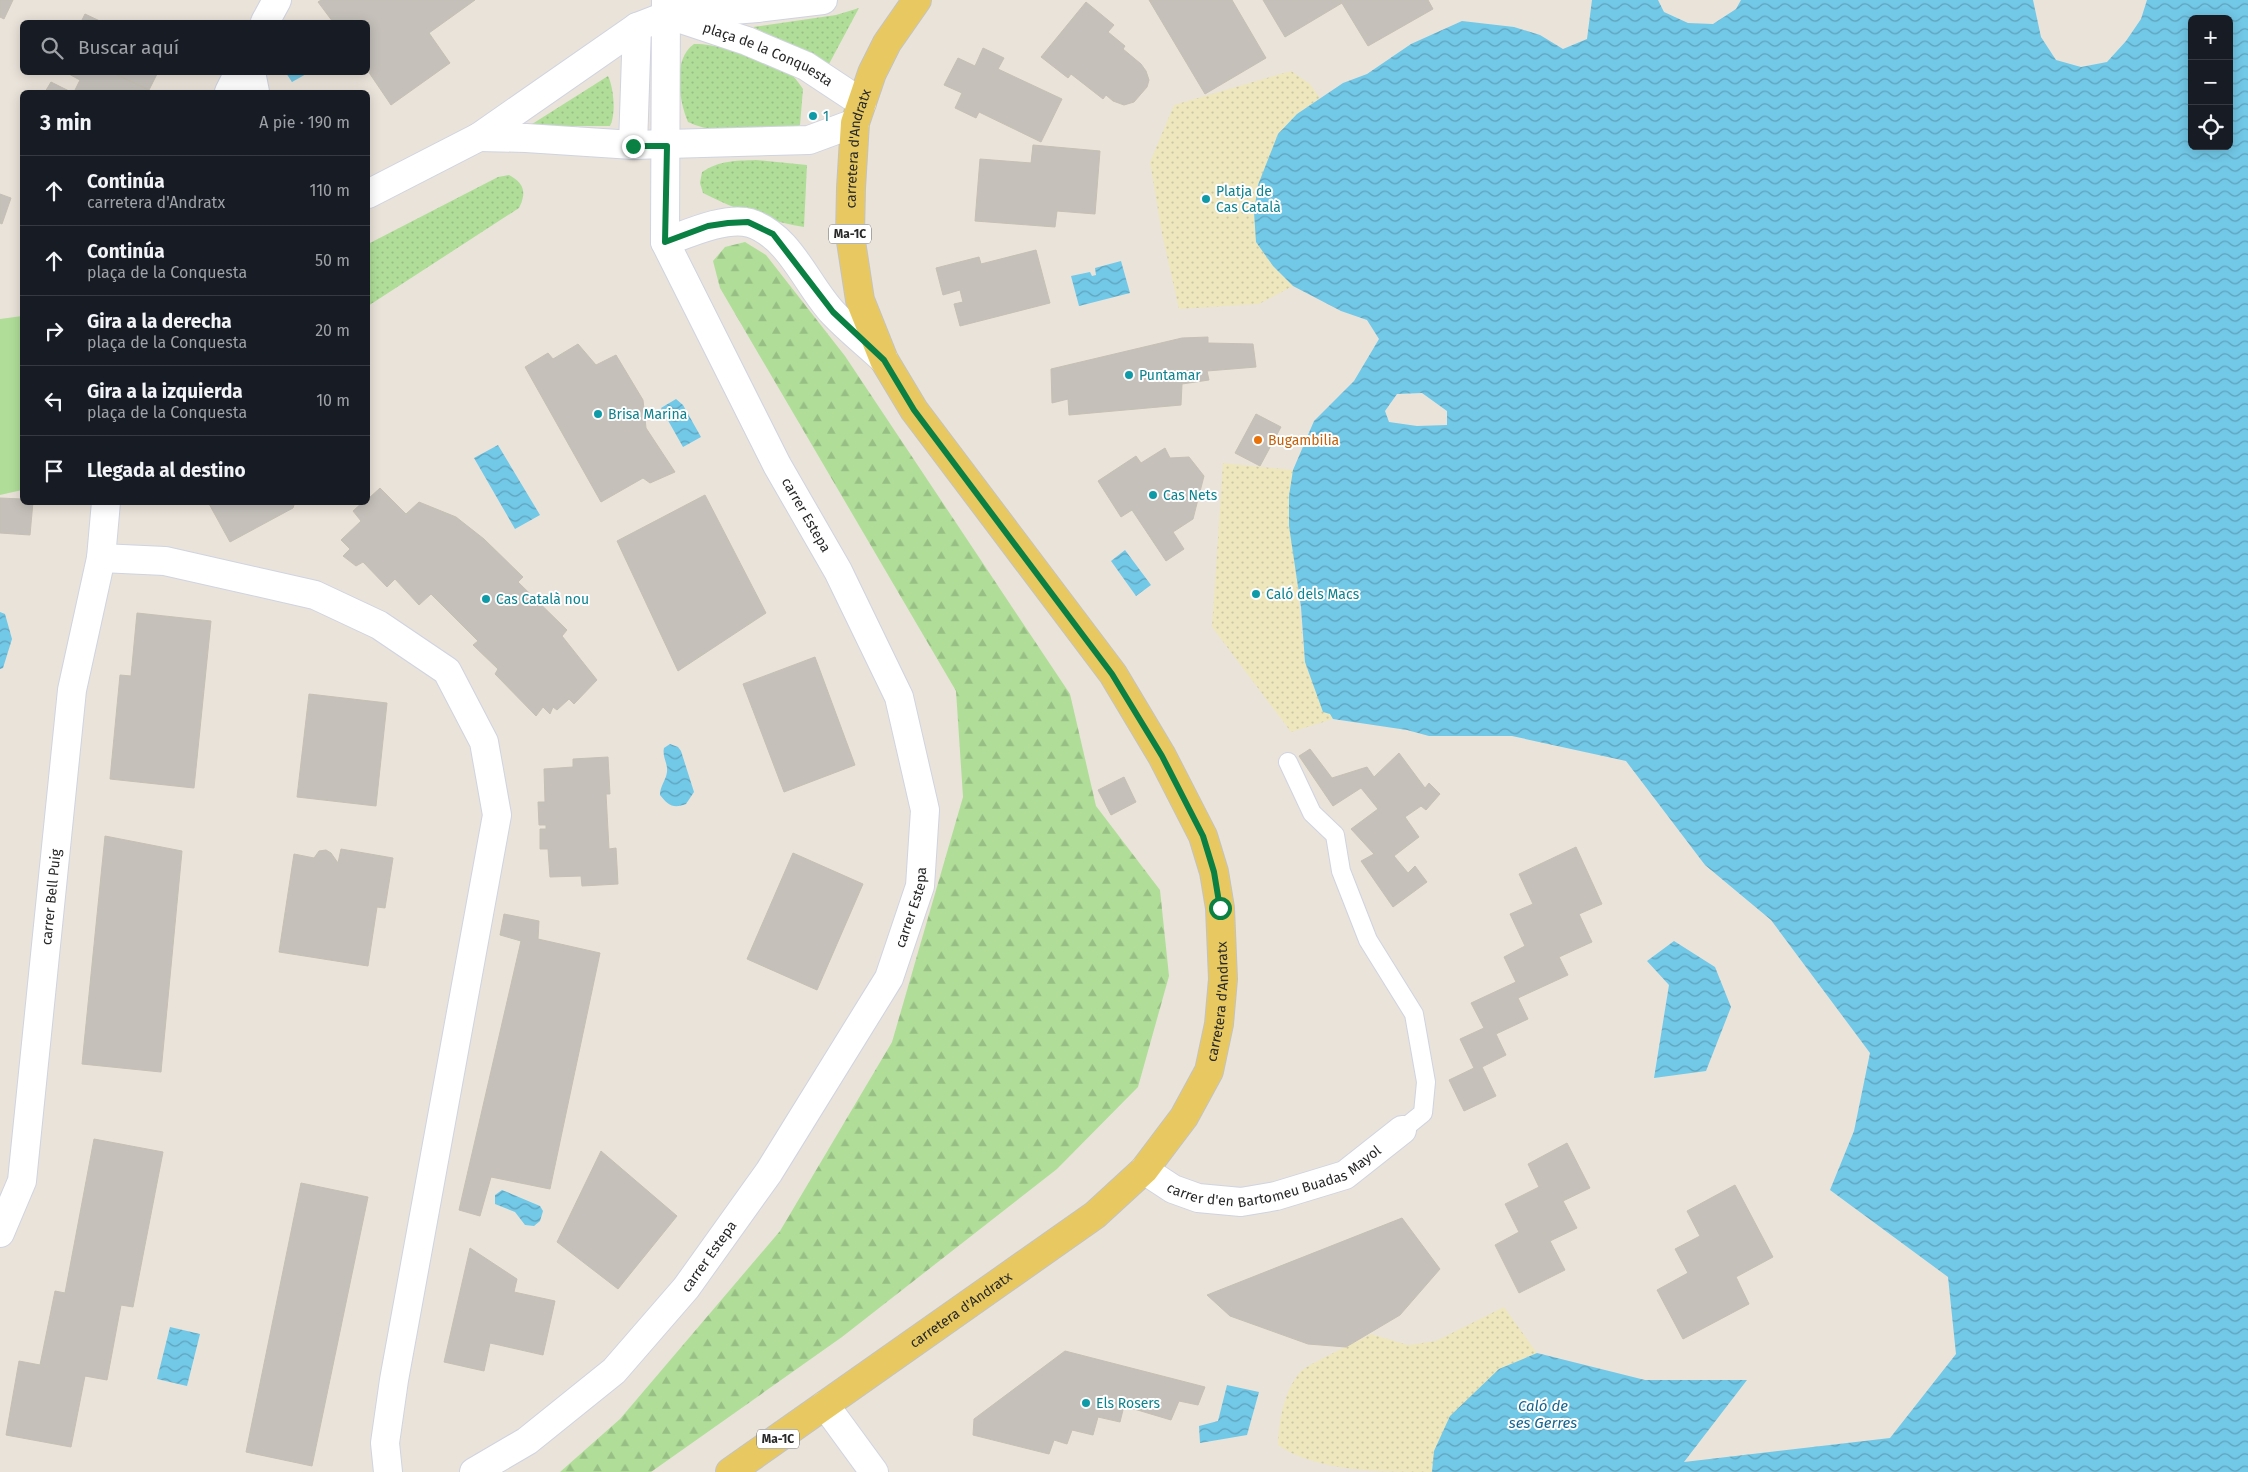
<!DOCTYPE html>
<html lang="es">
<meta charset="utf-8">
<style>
body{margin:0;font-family:"Fira Sans",sans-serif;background:#20242c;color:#f1f3f6}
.controls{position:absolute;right:15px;top:15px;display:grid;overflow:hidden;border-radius:8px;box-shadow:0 2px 12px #0003}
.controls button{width:45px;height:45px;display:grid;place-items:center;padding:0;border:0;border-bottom:1px solid #363941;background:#171b24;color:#f1f3f6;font:25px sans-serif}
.stop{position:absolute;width:15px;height:15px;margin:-11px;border:4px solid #0b8043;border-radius:50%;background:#fff}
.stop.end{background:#0b8043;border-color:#fff;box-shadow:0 1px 5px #0008}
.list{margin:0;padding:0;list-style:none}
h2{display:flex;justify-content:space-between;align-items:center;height:65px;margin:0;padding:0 20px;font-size:21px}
h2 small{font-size:16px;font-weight:400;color:#9ea1a6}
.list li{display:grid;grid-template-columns:32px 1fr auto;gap:15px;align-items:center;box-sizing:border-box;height:70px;padding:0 20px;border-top:1px solid #363941}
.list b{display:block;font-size:19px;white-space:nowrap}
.list p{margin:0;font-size:16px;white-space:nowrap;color:#9ea1a6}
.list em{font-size:16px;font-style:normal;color:#9ea1a6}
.icon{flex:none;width:28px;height:28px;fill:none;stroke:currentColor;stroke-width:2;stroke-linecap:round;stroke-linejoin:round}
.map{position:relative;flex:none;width:2248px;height:1472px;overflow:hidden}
.search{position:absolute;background:#171b24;box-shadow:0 2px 12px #0003;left:20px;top:20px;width:350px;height:55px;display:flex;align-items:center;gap:12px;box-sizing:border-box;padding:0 18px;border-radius:8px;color:#9ea1a6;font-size:19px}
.panel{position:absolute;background:#171b24;box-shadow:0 2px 12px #0003;left:20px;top:90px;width:350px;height:415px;border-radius:8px}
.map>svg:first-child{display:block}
</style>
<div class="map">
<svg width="2248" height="1472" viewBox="0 0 2248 1472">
<defs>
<pattern id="grass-dots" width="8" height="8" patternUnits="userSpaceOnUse" patternTransform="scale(1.25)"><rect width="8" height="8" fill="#b0de99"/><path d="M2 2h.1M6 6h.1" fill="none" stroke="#97be84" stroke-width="1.8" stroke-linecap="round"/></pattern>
<pattern id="forest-firs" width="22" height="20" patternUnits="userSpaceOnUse" patternTransform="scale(1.25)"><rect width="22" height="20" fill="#b0de99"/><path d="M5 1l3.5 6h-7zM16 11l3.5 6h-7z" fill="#97be84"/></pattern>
<pattern id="sand-dots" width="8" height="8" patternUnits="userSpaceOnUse" patternTransform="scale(1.25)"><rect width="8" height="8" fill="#eee7be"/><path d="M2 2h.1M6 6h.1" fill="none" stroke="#ccc6a3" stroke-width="1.8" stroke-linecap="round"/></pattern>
<pattern id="water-waves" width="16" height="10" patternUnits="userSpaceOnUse" patternTransform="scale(1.25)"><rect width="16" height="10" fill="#72c8e7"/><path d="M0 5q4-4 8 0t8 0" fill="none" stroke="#5ea2bb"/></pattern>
</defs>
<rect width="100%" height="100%" fill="#eae3da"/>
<path fill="url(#grass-dots)" d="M859,8L829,64L753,27L836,15Z
M694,44C717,43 775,61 793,76C797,80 800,85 803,89L800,125C773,140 716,135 688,122C679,101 672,59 694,44Z
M608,76C614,88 616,115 610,126H529Z
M756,160L807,165L804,227C765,220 739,211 703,193L700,183L702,172C721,160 734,161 756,160Z
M509,175C524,183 527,192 519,208L368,306V244L498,177Z"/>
<path fill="url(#forest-firs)" d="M745,242L766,255L845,356L1070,694L1096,806L1160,890L1169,976L1138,1087L1057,1169L842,1337L651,1472H560L620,1419L780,1231L892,1042L963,797L956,691L720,288L713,261L725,247Z"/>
<path fill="url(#sand-dots)" d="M1291,71L1310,84L1320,98L1297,114L1278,134L1269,159L1273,266L1293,286L1259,304L1179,309L1162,234L1150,162L1174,105Z
M1223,463L1293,470L1289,496L1305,662L1314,687L1333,719L1291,732L1212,627Z
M1504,1307L1537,1353L1499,1369L1434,1451L1432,1472C1383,1472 1316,1472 1278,1445C1279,1421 1283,1393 1300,1372C1306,1365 1359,1341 1371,1334L1408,1345L1436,1341Z"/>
<path fill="#b0de99" d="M22,316V490L0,495V319Z"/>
<path fill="url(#water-waves)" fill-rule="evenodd" d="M1592,0H1658L1664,12L1688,23L1713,24L1736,9L1741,0H2033L2041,37L2056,60L2081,67L2107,62L2126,41L2141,19L2147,0H2248V1472H1432L1434,1451L1450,1416L1499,1369L1537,1353L1645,1380H1747L1684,1462L1890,1438L1956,1354L1948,1277L1830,1190L1854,1131L1870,1053L1771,920L1705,865L1626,761L1512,736H1429L1407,730L1333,719L1330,714L1323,712L1305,662L1301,607L1289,526V496L1293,470L1314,421L1354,381L1379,339L1367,320L1341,311L1293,286L1273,266L1256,242L1254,212L1258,185L1278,134L1297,114L1343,83L1367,74L1411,44L1462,21L1514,27L1540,35L1563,49L1587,39ZM2192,19H2229V146H2192ZM1422,393L1447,411V425L1417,426L1389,422L1385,411L1397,394Z
M286,73H308L292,82Z
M1121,261L1130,293L1079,306L1071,276L1090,272L1092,276L1096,275L1095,268Z
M676,399L683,405L701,437L683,447L661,408Z
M498,445L540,515L515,529L474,458Z
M1125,550L1151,585L1136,596L1111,561Z
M0,612L5,614L12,639L3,668L0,669Z
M670,744L678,747L681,751L694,792L686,804C673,809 668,805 660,795C660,786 666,780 667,772C668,763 662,757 664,748Z
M1674,941L1715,967L1731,1007L1706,1071L1654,1078L1669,985L1647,961Z
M502,1190L540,1206L543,1211L540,1221L534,1226L525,1225L515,1212L495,1204V1195Z
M170,1327L200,1334L187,1386L157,1379Z
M1227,1385L1259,1392L1247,1435L1200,1443L1199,1426L1218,1421Z"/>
<path fill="#c5c0ba" stroke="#c5bfb4" d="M0,0H13L4,19L0,17Z
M321,0H475L429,33L450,63L391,105L368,71V22H333L318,2Z
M1149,0H1232L1266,58L1205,94Z
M1263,0H1340L1342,3L1285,37Z
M1340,0H1428L1433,9L1368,46Z
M1086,2L1114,25L1108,32L1125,46L1123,49L1141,64L1146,71L1149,80L1147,87L1134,102L1124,105L1113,101L1106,95L1103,99L1071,74L1068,78L1041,57Z
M85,14L102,22H81Z
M983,48L1004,58L998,69L1062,99L1041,142L979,112L976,118L955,108L962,93L944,85L958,58L975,66Z
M65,72H111L149,90L148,92H74L80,80Z
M111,72H158L149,90Z
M51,82L71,92H45Z
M1033,145L1100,151L1095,214L1057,211L1055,227L975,221L980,159L1031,163Z
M0,194L11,198L2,224L0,223Z
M1036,250L1050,303L960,326L954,304L963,302L960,290L943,295L936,268L979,257L981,264Z
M1208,337V343L1253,344L1256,367L1207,371L1209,380L1182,384L1181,405L1069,415L1068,399L1052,403L1051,369L1182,338Z
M578,344L596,365L616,355L643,400L646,428L675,472L650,483L643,478L601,502L525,367L548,353L553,359Z
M1256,414L1281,427L1260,466L1235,453Z
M1165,448L1170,458L1189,457L1204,476L1193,519L1173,532L1184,549L1166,561L1132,510L1121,517L1098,481L1136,456L1141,463Z
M380,488L406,514L419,502L456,517L484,539L523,577L518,582L567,630L562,636L597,680L574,704L569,699L557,710L553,707L550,714L543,707L536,716L495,674L498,669L473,645L478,641L431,594L419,605L395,579L387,587L363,562L356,566L343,556L350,549L341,540L361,521L353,511L363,502H368V499Z
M705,495L766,613L678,671L617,541Z
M0,498L22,499V502H33L30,535L0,533Z
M208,502H295L293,508L230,542Z
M137,613L211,621L194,788L110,779L120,675L131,676Z
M815,657L855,765L784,792L743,684Z
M309,694L387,703L376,806L297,797Z
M1310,749L1332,778L1367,767L1374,777L1399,753L1425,788L1429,783L1440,794L1426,810L1421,806L1405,817L1419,837L1394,856L1408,873L1415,866L1427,882L1393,907L1361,861L1374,854L1351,829L1378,809L1361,788L1333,806L1299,756Z
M608,757L610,794H606L609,849L616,848L618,884L582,886L581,876L550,877L548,849H540V829H546V825H539L538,802H545L544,769L573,767V759Z
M1124,777L1136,802L1111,815L1098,790Z
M105,836L182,851L161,1072L82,1064Z
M1576,847L1602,904L1579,914L1592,942L1559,957L1568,975L1518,998L1528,1019L1496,1034L1506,1055L1482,1067L1496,1096L1464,1111L1449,1080L1474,1068L1460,1039L1484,1028L1471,1003L1516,982L1504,957L1525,946L1510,914L1533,904L1519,874Z
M341,849L393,858L385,908L377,907L368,966L279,952L294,854L314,858L319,851L326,850L331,853L338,863Z
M793,853L863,884L817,990L747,959Z
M504,914L539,921L538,939L600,953L550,1189L491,1177L480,1216L459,1210L521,941L500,935Z
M94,1139L163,1152L133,1307L121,1305L107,1380L85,1376L71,1447L6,1435L19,1361L40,1365L55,1291L65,1293Z
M1567,1143L1590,1188L1563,1201L1577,1228L1550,1241L1565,1270L1519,1293L1495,1245L1519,1232L1505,1204L1539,1187L1528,1164Z
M601,1151L677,1216L618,1289L557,1242Z
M301,1183L368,1197L312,1466L246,1452Z
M1735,1185L1773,1257L1736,1277L1749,1304L1683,1339L1657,1290L1688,1273L1675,1249L1700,1236L1687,1211Z
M1402,1218L1440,1269L1400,1315L1346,1347L1308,1344L1230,1316L1207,1295Z
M470,1248L517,1279L514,1292L555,1301L543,1355L490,1343L484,1371L444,1362Z
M1065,1351L1205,1387L1198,1405L1179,1401L1171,1420L1124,1406L1120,1422L1098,1417L1093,1435L1072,1430L1067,1444L1054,1440L1049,1454L973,1435L974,1419Z"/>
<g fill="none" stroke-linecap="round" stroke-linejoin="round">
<defs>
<path id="lane" d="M1288,762L1312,813L1335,835L1341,871L1368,940L1414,1014L1426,1082L1423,1113L1402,1130"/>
<g id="street">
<path d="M823,0L758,8L668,15L637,27L479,137L526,138L633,145L809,140L855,123"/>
<path id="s1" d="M681,19L747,41L806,66L862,103"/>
<path d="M265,22L277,0"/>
<path d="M251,72L255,92"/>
<path d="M229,92L239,72"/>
<path d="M633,145L637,27"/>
<path d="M368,194L479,137"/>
<path d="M665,242C687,234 726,216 750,223C790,236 806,284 833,313C849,330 867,344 884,360"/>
<path d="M101,558L165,561L315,595L379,625L447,671L484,742L497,815L394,1380L385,1443L388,1472"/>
<path id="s2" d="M1144,1170L1173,1189L1198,1198L1241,1202L1276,1196L1345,1175L1402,1130"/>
<path id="s3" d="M0,1233L22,1181L72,690L101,558L106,502"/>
<path d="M825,1405L874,1472"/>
<path id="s4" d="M474,1472L527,1441L614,1371L686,1288L769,1172L889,978L920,886L925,810L899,697L838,571L777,465L665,242L666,0"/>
</g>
<g id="primary">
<path id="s5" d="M730,1472L1095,1215L1144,1170L1184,1117L1209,1071L1219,1024L1223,979L1220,908L1214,872L1203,836L1162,756L1113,674L914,410L884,360L860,300L850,235L851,188L855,123L872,73L887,43L917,0"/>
</g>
</defs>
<use href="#lane" stroke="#d0d3e0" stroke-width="20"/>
<use href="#street" stroke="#d0d3e0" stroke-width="30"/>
<use href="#primary" stroke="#c3c3c3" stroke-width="30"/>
<use href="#lane" stroke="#fff" stroke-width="18"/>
<use href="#street" stroke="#fff" stroke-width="28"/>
<use href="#primary" stroke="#e8c961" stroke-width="28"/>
</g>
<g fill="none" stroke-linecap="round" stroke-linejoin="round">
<path stroke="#0b8043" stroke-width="6" d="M633,146H667L665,242L708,226L728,223L748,222L773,234L833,312L884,360L914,410L1112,674L1162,756L1203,836L1214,872L1220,908"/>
</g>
<g fill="#0f9aa8" stroke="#fff" stroke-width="2">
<circle cx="813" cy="116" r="5"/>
<circle cx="1206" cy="199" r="5"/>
<circle cx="1129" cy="375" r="5"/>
<circle cx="598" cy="414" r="5"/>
<circle cx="1153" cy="495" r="5"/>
<circle cx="1256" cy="594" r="5"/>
<circle cx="486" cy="599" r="5"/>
<circle cx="1086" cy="1403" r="5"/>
</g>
<circle fill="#e8710a" stroke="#fff" stroke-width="2" cx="1258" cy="440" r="5"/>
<g text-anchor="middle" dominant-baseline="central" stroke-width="4" stroke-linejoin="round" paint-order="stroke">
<g fill="#fff" stroke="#686868" stroke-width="1">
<rect x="829" y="224.5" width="42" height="19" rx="4"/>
<rect x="757" y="1429.5" width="42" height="19" rx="4"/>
</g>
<g font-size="12" font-weight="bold" fill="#282828">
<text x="850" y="234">Ma-1C</text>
<text x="778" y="1439">Ma-1C</text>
</g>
<g font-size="14" fill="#282828" stroke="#fff">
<text stroke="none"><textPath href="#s1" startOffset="94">plaça de la Conquesta</textPath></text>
<text stroke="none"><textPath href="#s5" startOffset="1662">carretera d'Andratx</textPath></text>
<text transform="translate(806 515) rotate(60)">carrer Estepa</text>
<text stroke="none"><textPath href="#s3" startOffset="342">carrer Bell Puig</textPath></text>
<text stroke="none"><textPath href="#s4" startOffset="728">carrer Estepa</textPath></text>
<text stroke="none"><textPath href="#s5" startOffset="702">carretera d'Andratx</textPath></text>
<text stroke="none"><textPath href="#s2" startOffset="142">carrer d'en Bartomeu Buadas Mayol</textPath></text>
<text stroke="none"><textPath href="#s4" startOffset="322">carrer Estepa</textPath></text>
<text stroke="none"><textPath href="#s5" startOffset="282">carretera d'Andratx</textPath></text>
</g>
<g font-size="14" fill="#0d838f" stroke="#fff" text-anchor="start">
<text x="823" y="116">1</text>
<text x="1216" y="191">Platja de<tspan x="1216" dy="16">Cas Català</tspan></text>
<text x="1139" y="375">Puntamar</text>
<text x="608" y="414">Brisa Marina</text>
<text x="1163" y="495">Cas Nets</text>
<text x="1266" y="594">Caló dels Macs</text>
<text x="496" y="599">Cas Català nou</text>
<text x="1096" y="1403">Els Rosers</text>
</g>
<g font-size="14" fill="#c56008" stroke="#fff" text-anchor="start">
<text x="1268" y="440">Bugambilia</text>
</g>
<g font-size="15" font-style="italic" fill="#156590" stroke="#fff">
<text x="1543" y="1406">Caló de<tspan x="1543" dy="17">ses Gerres</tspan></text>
</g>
</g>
</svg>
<div class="controls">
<button>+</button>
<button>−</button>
<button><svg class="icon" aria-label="locate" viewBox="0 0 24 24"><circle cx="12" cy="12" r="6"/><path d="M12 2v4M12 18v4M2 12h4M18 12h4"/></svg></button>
</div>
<div class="stop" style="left:1220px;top:908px"></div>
<div class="stop end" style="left:633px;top:146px"></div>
<div class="search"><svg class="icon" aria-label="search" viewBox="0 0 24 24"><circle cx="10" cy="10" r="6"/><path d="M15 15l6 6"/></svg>Buscar aquí</div>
<section class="panel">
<h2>3 min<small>A pie · 190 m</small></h2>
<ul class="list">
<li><svg class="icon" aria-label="ahead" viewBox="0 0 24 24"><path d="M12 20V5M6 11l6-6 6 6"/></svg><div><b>Continúa</b><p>carretera d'Andratx</p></div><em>110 m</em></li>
<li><svg class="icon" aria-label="ahead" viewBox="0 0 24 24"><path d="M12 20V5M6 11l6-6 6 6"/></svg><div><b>Continúa</b><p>plaça de la Conquesta</p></div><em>50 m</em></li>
<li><svg class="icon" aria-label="right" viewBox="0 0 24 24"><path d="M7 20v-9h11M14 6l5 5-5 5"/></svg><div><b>Gira a la derecha</b><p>plaça de la Conquesta</p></div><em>20 m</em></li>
<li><svg class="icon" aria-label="left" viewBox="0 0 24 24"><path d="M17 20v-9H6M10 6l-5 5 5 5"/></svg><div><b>Gira a la izquierda</b><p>plaça de la Conquesta</p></div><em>10 m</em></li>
<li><svg class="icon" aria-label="arrive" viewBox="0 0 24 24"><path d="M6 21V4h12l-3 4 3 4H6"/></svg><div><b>Llegada al destino</b></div></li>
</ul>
</section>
</div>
